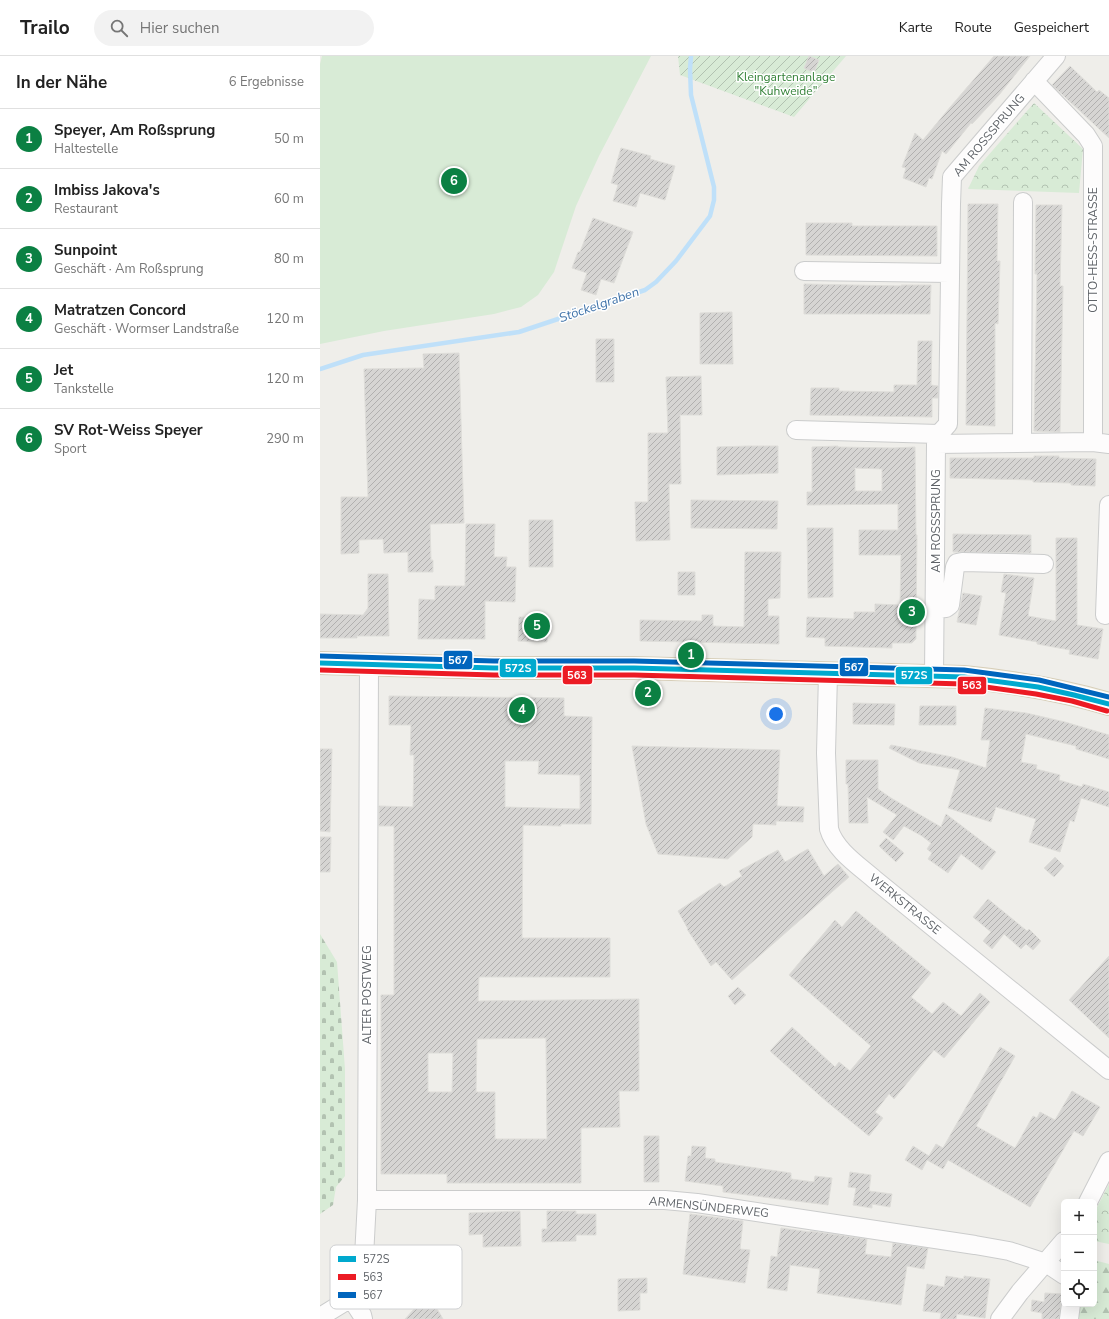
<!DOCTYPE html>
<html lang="de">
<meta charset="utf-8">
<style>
body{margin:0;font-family:"Nunito Sans",sans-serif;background:#f2f2f2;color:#222}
.controls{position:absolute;right:12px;bottom:12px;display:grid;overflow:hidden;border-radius:6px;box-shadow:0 4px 16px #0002}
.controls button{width:36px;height:36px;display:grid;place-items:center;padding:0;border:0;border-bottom:1px solid #e0e0e0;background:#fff;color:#222;font:20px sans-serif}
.you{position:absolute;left:456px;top:658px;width:14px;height:14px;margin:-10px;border:3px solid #fff;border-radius:50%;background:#1a73e8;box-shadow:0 0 0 6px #1a73e833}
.badge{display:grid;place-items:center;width:26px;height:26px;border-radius:50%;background:#0b8043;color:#fff;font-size:13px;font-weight:700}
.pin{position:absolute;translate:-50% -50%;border:2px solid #fff;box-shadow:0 1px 4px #0006}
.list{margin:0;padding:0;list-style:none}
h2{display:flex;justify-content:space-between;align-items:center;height:52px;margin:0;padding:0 16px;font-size:17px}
h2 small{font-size:13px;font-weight:400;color:#767676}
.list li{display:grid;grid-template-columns:26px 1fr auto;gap:12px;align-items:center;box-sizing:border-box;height:60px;padding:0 16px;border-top:1px solid #e0e0e0}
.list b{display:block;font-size:15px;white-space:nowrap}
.list p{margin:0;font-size:13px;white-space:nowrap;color:#767676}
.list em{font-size:13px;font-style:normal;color:#767676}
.icon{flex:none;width:22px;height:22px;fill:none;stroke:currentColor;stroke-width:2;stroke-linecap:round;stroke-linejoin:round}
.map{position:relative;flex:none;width:789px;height:1263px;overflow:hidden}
header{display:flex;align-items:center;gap:24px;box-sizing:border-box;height:56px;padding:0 20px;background:#fff;border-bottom:1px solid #e0e0e0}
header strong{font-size:19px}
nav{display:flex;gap:22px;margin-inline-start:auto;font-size:14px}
.search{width:280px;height:36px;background:#f2f2f2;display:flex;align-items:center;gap:10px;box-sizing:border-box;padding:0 14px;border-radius:22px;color:#767676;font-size:15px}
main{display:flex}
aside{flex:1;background:#fff}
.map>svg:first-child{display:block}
</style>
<header>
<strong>Trailo</strong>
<div class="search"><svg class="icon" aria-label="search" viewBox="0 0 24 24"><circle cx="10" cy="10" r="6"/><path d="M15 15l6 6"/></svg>Hier suchen</div>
<nav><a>Karte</a><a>Route</a><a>Gespeichert</a></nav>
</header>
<main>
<aside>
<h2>In der Nähe<small>6 Ergebnisse</small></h2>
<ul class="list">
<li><span class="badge">1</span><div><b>Speyer, Am Roßsprung</b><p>Haltestelle</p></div><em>50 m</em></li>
<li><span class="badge">2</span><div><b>Imbiss Jakova's</b><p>Restaurant</p></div><em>60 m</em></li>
<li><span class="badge">3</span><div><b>Sunpoint</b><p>Geschäft · Am Roßsprung</p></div><em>80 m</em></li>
<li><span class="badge">4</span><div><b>Matratzen Concord</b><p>Geschäft · Wormser Landstraße</p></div><em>120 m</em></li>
<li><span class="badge">5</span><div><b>Jet</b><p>Tankstelle</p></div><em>120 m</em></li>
<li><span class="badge">6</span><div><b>SV Rot-Weiss Speyer</b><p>Sport</p></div><em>290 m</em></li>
</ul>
</aside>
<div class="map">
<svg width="789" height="1263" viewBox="0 0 789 1263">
<defs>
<pattern id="forest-firs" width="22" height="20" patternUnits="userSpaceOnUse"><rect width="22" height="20" fill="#d8ebd6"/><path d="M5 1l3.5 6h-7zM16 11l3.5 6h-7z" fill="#b2c2b1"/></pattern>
<pattern id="cemetery-stones" width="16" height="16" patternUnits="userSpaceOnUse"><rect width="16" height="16" fill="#d8ebd6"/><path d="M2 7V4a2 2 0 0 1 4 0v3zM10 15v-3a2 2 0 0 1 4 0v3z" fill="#b2c2b1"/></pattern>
<pattern id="park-crowns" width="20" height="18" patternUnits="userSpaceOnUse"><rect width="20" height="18" fill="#d8ebd6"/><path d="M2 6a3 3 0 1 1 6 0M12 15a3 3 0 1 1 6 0" fill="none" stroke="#b2c2b1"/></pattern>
<pattern id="garden-furrows" width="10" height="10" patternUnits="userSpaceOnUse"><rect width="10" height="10" fill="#d8ebd6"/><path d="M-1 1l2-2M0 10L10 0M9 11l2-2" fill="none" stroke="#b2c2b1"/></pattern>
<pattern id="building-hatch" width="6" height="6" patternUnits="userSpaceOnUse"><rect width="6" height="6" fill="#d6d5d3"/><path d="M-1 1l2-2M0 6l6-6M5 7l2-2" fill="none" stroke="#b1b0af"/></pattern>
</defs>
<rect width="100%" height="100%" fill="#efeeea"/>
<path fill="url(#forest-firs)" d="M774,1204L789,1208V1263H756L757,1248H774Z"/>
<path fill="url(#cemetery-stones)" d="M0,878L17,906L25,1013V1120L16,1131L13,1149L0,1158Z"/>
<path fill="url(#park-crowns)" d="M714,47L763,93L759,137L648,133L659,110Z
M789,1128V1188L774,1185V1157Z"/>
<path fill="url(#garden-furrows)" d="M358,0H526L474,61L360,19Z"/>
<path fill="#d8ebd6" d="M2,0H331L279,100L256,150L234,216L218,239L201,251L174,258L64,275L0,288V8Z"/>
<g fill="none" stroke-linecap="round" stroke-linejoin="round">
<path stroke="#bfe0f9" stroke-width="4.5" d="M0,313L43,299L199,276L325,234L336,226L356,205L390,160L394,144V131L371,39L370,13L371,0"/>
</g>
<path fill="url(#building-hatch)" stroke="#deddd9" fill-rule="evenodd" d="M489,0L499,4L494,17L484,12Z
M674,0H710L679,39L652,68L651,67L626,98L622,95L612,123L609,122L606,131L583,122L586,112L582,111L595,77L603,84L631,50Z
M750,10L777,36L779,34L789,42V82L732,29Z
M301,92L331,100L330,103L355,110L345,144L320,137L316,151L293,145L298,129L291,127Z
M648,148H678L677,205H680L678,268L675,267V370L646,369Z
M716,149H742L740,230H743L740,376L714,375L717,218H715Z
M273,162L313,176L294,227L281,223L276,239L261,234L267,217L252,212L258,196H260Z
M486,167H532V170H617V200L486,199Z
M484,228L581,230V229H611L610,258H484Z
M412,256L413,308H380V257Z
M276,283H294V326H276Z
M598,285H612L611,329L618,330V342H612V361L490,359L491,332H519V335L574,336V329H597Z
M139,297L144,467L110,468L111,504H113V516H88V496L64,497L63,483L39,484V497L21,498V441H48L44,313L104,312L103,298Z
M381,320L382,359H360L361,428H349L350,484L316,485L315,446H328V377H348L346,321Z
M429,390H458V417L397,419V391Z
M518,390V391L573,392L595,391L596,479H597L596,563V583L592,587H572V592L505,590V582L486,581L487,561L534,563V556H555V548L580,549L581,499H539V474H578V448L487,449V436H492V391ZM535,412L562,413V435H535Z
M714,400H739V402L776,403L775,430L751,429V427L713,426V424L630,422V402H714Z
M371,444L458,445L457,473L371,472Z
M209,464H233V511H209Z
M146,468H175L174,501H187L186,511H196L195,546L165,545V583H98L99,543L115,544V530H145Z
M487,472H513V541L488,542Z
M633,478L711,479V497L633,496Z
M736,482H757V569L783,573L778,603L749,598L750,594L717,588V586L679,579L686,537L681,536L684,518L714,522L708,560L736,565Z
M425,496H461L460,542L448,543V560H459V588L320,585V564L382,565V559H393V570L424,571Z
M358,516H375V539H358Z
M48,518H68L69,580H37V582H0V558L43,559L48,552Z
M643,537L662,540L656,569L637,566Z
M199,561L228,562L227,586L198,585Z
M69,640L244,642V660L272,661L271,768H241V770L203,769L202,882H290V921H159L158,945L319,943V1035H299L300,1071L261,1072V1127H127V1118H61V939H74V770H59V750L93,751L94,699H90L91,669H69ZM185,705H219L218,718L260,719V753L185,751ZM226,982L227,1083H175V1036H156L157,983ZM108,997H133L132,1036H108Z
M533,647L575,648L574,669L533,668Z
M600,650H636V669H599Z
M665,652L706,657L745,666L789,679V703L756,693V690L706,678L701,706L717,709L716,713L740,719L739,724L762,731L763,728L789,736V751L761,742L754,766L750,764L740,796L709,786L716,763L676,751L671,766L628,752L640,714L599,707L569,692L571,689L632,701L666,712L670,684H661Z
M312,690L460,694L457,750L484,751L483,766L456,765V769L433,768L432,781L408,803L338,798L326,768Z
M0,693H12L10,776L0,775Z
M526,704H558V733L571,742L621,771L626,758L676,796L662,814L641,798L628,817L608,803L612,797L607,793L611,787L602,780L584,770L573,784L563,776L577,759L547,741L548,767H529L528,728H526Z
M0,781H11L10,816H0Z
M566,782L584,797L576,806L559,790Z
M488,793L504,820L518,808L529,821L412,924L396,906L391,910L367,873H368L358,855L400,827L404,831L422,820L419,815L458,794L465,806Z
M735,801L744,810L734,821L724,812Z
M668,843L707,875L709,873L721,885L713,894L706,888L701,893L684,878L672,893L663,885L671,876L653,861Z
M536,855L611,917L591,941L612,958L623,946L641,960L660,937L670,946L624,1002L614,994L574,1043L569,1038L555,1056L563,1062L549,1080L506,1045L450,995L472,971L515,1011L519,1006L530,1015L551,990L469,919L515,864L522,871Z
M789,900V982L749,944Z
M418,931L426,939L415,949L408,940Z
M680,991L695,1000L656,1070L695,1092L713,1060L717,1062L720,1056L735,1064L752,1035L780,1051L763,1080L754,1075L710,1151L628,1104L623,1113L607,1104L602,1114L585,1104L593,1090L609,1100L616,1088L623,1092Z
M324,1080H339V1126H324Z
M372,1090L386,1091L385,1102L395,1103V1106L471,1117V1123L494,1126L495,1120L512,1122L508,1149L403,1136V1130L365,1125L368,1100H371Z
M530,1116L551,1119L549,1135L572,1138L570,1151L552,1148V1152L533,1149L536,1132L528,1131Z
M200,1155L201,1190L163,1191V1178L149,1179V1157Z
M227,1155H256V1158H276V1179H256V1185L222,1186V1173H227Z
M370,1158L423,1165L420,1193L430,1194L425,1227L363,1218Z
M461,1172L490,1176V1175L547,1183L545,1198L571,1201L573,1187L608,1192L604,1213L587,1210L581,1249L497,1237L500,1213L470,1209L467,1235L447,1232L451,1200L457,1201Z
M626,1220L644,1223V1220L670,1223L665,1262L637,1258L636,1263H620L621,1257L603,1255L607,1228L624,1231Z
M327,1222V1237H320V1254L298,1255V1223Z
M725,1237L744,1238L741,1247L739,1263H722V1257L711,1255L712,1244L724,1246Z
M102,1248H109L116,1251L123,1263H85L95,1252Z"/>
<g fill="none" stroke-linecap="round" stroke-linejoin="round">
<defs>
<path id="minor" d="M484,215L630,217
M476,374L619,378
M773,386L789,388
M702,387L703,146
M616,388L773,386V90L766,79L714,25
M615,553L626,552L630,549L635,511L637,507L642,506L724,508
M785,559L789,449
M508,618L506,697L509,773C515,794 538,809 554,823L789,1014
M614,620L616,388L619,378L628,368L631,148L632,121L736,0
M47,1144H345L377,1147L655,1189L689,1195L726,1207L744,1219
M768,1146L789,1105
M31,1242L42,1259L43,1263
M0,1261L31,1242L43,1220L47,1144L49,608
M680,1263L700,1236L744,1185
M749,1263L751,1248"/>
<path id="major" d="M0,607L174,612H314L644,621C694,626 742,634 789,648"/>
</defs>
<use href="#minor" stroke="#cbcccc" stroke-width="20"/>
<use href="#major" stroke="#d7ceb8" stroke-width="24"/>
<use href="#minor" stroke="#fdfcfc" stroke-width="18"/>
<use href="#major" stroke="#f4f2e9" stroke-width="22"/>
<defs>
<path id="bus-1" d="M0,607L174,612H314L644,621L718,631L754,639L789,648"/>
<path id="bus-2" d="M0,614L174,619H314L644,628L716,638L752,645L787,655"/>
<path id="bus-3" d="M0,600L174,605H314L644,614L719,624L789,641"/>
</defs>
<use href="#bus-1" stroke="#fff" stroke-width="8"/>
<use href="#bus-2" stroke="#fff" stroke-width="8"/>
<use href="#bus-3" stroke="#fff" stroke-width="8"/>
<use href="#bus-1" stroke="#00a9ce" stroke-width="5"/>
<use href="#bus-2" stroke="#ec1b24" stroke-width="5"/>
<use href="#bus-3" stroke="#0065bd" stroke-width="5"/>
</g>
<g text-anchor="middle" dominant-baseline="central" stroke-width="3" stroke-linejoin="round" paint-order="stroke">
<g font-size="12" fill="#348238" stroke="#fff">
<text x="466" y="21">Kleingartenanlage<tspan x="466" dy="14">"Kuhweide"</tspan></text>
</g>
<g font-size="12" fill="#5f6368" stroke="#fff">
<text transform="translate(669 79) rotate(-50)">AM ROSSSPRUNG</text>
<text transform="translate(773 194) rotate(-90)">OTTO-HESS-STRASSE</text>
<text transform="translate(616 465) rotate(-90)">AM ROSSSPRUNG</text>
<text transform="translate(585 848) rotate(39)">WERKSTRASSE</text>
<text transform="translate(47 939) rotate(-90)">ALTER POSTWEG</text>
<text transform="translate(389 1151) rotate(6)">ARMENSÜNDERWEG</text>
</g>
<g font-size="13" font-style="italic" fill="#4174aa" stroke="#fff">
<text transform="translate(279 249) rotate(-19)">Stöckelgraben</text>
</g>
</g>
<rect x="10" y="1189" width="132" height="64" rx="6" fill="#fff" stroke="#cfd0d2" stroke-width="1"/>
<rect x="18" y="1200" width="18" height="6" fill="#00a9ce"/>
<rect x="18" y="1218" width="18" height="6" fill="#ec1b24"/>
<rect x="18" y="1236" width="18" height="6" fill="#0065bd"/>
<g font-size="11" fill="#5f6368">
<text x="43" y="1207">572S</text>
<text x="43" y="1225">563</text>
<text x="43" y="1243">567</text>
</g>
<g stroke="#fff" stroke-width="1.5">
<rect x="123" y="594" width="30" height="20" rx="4" fill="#0065bd"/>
<rect x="519" y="601" width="30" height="20" rx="4" fill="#0065bd"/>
<rect x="179" y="602" width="38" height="20" rx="4" fill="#00a9ce"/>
<rect x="242" y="609" width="31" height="20" rx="4" fill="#ec1b24"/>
<rect x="575" y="610" width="38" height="19" rx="4" fill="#00a9ce"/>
<rect x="637" y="620" width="30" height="19" rx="4" fill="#ec1b24"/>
</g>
<g font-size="11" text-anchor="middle" font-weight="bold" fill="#fff">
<text x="138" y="608">567</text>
<text x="534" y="615">567</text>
<text x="198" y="616">572S</text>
<text x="257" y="623">563</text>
<text x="594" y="623">572S</text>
<text x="652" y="633">563</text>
</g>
</svg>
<div class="controls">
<button>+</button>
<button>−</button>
<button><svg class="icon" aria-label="locate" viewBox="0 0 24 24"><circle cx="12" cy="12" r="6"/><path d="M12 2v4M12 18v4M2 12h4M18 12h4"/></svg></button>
</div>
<div class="you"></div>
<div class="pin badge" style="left:371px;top:599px">1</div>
<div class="pin badge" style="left:328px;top:637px">2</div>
<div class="pin badge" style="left:592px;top:556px">3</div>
<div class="pin badge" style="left:202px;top:654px">4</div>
<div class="pin badge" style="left:217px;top:570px">5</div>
<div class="pin badge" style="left:134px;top:125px">6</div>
</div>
</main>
